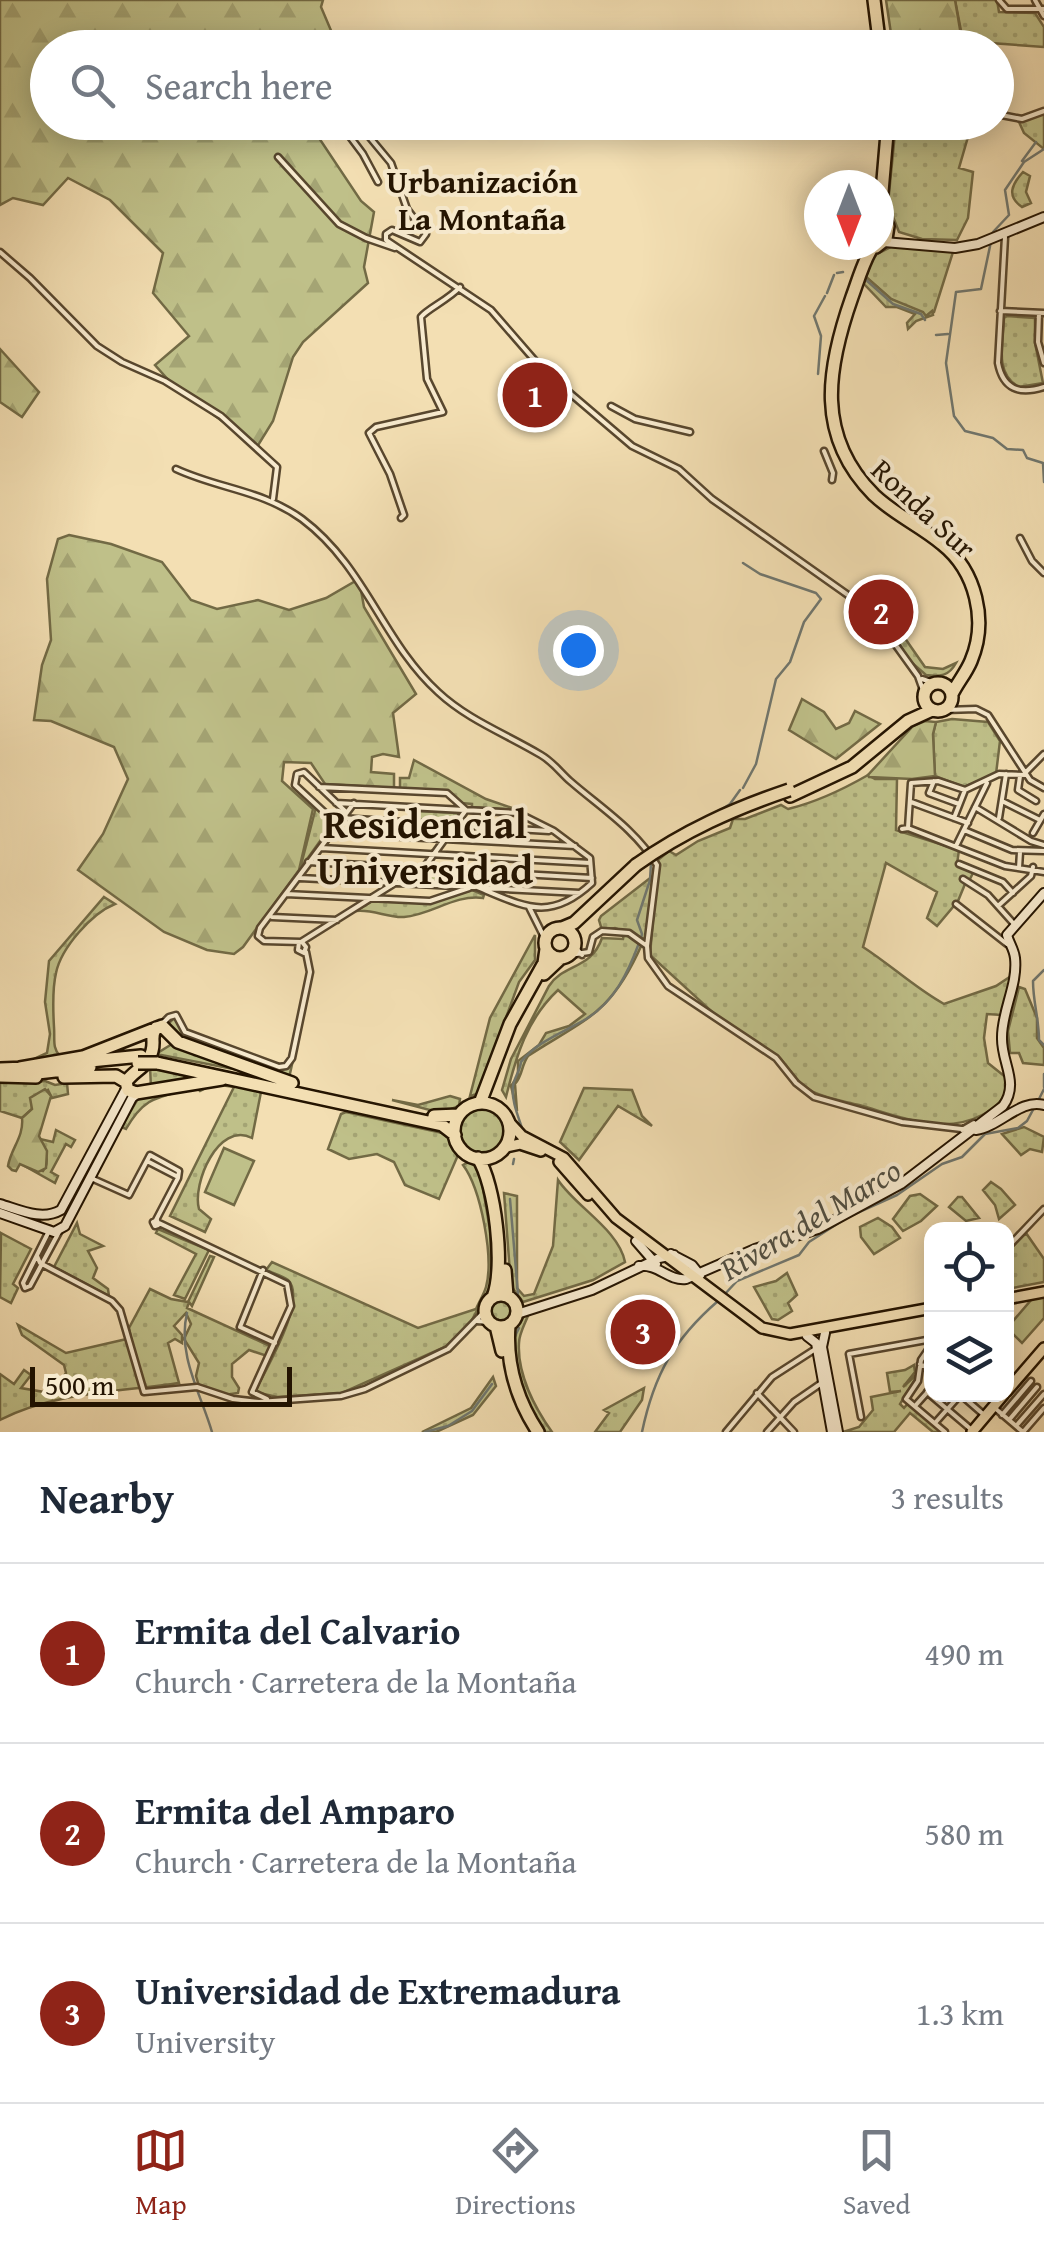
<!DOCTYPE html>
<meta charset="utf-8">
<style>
body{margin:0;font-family:"Gentium Book Plus",serif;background:#f2f2f3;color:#1f2937}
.controls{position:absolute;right:30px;bottom:30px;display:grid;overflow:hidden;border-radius:20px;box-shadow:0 5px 25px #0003}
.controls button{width:90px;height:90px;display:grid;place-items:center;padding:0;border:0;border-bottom:2px solid #e0e1e3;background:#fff;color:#1f2937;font:50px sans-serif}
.compass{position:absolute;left:804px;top:170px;width:90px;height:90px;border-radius:50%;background:#fff;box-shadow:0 5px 25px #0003;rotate:180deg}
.scale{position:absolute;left:30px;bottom:25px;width:262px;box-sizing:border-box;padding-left:10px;border:5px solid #241401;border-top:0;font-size:28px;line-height:35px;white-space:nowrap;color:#241401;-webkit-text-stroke:8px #f7eace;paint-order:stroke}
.you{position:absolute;left:578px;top:650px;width:35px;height:35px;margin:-25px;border:8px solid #fff;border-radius:50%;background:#1a73e8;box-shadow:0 0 0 15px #1a73e833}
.badge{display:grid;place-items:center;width:65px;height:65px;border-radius:50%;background:#8f2418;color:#fff;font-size:32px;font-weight:700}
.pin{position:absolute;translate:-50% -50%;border:5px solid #fff;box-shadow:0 2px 10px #0006}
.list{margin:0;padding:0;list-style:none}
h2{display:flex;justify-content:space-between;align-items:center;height:130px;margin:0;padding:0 40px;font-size:42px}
h2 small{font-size:32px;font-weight:400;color:#747a83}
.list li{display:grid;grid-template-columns:65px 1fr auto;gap:30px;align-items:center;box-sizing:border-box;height:180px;padding:0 40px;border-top:2px solid #e0e1e3}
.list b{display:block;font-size:38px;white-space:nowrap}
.list p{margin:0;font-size:32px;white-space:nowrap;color:#747a83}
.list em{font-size:32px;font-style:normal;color:#747a83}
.icon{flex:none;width:55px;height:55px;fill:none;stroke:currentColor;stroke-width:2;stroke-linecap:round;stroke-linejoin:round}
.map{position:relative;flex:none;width:1044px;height:1432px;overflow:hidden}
.search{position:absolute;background:#fff;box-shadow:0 5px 25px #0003;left:30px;right:30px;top:30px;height:110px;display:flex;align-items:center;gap:25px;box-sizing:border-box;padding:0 35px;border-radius:55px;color:#747a83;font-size:38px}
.sheet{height:670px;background:#fff}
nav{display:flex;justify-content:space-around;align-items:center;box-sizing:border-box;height:140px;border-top:2px solid #e0e1e3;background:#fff;font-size:28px;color:#747a83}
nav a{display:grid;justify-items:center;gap:5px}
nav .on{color:#8f2418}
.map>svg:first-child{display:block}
</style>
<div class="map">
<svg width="1044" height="1432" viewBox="0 0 1044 1432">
<defs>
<pattern id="green-dots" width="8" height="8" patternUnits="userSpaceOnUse" patternTransform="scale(2.5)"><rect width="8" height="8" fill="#bfc089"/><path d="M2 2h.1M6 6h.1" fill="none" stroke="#a4a474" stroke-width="1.8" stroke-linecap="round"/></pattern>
<pattern id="forest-firs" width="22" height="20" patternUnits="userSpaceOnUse" patternTransform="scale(2.5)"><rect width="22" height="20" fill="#bfc089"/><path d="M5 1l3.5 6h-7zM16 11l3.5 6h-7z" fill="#a4a474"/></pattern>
<pattern id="wetland-marsh" width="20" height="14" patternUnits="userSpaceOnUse" patternTransform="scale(2.5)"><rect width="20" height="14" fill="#bfc089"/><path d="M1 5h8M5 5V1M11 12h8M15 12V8" fill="none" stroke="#a4a474"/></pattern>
</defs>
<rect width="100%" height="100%" fill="#f3dfb3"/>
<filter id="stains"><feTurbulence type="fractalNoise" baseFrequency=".002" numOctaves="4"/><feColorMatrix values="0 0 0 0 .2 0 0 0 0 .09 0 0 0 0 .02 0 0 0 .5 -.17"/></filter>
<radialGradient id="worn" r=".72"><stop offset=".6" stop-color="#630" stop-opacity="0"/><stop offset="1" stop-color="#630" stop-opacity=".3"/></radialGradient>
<path fill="url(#green-dots)" stroke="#726a45" stroke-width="2.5" d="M955,0H997L999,12L1035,13L1044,27V47L963,41Z
M1044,113V149L1024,133L1019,122Z
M896,123H972L959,168L973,172L968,218L957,240L922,239L899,232L888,204Z
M1023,172L1030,176L1026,192L1031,203L1022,207C1006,196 1012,184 1023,172Z
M893,246L953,252L934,312L926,316L891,299L866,277L873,256Z
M1007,316L1035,318V343L1043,383L1019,387C994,374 1003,343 1004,318Z
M902,634L925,667L943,669L956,663C949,676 940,677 926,675L911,662L897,641Z
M952,719L988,722L1000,741L996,774L964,787L935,776L933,734L936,722Z
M414,760L486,799L518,810L472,807V804L461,803L447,791L400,788V778H409Z
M868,775L875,779H897L896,830L959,850L957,864L973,873L969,881L962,878L965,884L958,901L937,926L927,918L937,892L886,863L863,947C891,965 915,988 944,1004L996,986L1011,976L1001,1015L987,1014L984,1038L988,1063L1008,1079C1007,1097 998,1107 982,1115C942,1136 898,1116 859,1105C843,1101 828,1099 813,1092L801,1084L780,1058L721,1020L650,955L658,860L669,851L676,855L698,841L730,828L733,819H745L781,805L788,809C817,802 842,790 868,775Z
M316,807L333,823L300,869Z
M415,811L458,813L459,815L453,823L414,821Z
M425,872L464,874L463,884L419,881Z
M654,875L647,940L615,928L602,930L599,920L601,916Z
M472,890L484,895L483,898C455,894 431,915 404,917C388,918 373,909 356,911L374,900L431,903Z
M104,897L115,904C92,913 61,948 56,973C52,990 53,1010 54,1027C55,1039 52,1048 60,1056L34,1059L47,1053L50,1034L45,1002L49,961Z
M624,934L642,944C611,1015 585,1019 528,1056C521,1066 523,1075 515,1084L517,1111L511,1086L518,1076V1061L539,1045L546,1033L569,1026L585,1014L558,990C527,1019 516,1056 506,1097L502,1090L511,1059L549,986C564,963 591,970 602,938L623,939Z
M535,935V960L519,982L478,1094L470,1096L490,1018Z
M1019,987L1025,989L1037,1018V1038L1044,1048V1065L1023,1063L1019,1053H1010L1008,1031Z
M175,1017L184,1034L279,1069L286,1068L293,1060L289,1078L178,1038L169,1023Z
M172,1044L178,1045L254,1073L156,1054Z
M150,1066L213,1077L151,1088Z
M45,1081L55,1085L67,1083L68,1094L52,1098L48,1090L32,1103V1109L22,1118L0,1111V1083Z
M223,1083L261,1092L252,1138C218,1121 192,1184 199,1209L211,1219L205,1232L170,1216L234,1087L214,1084L200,1091L196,1087C160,1098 146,1094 126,1129L121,1127L139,1097Z
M584,1088L632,1090L642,1116L652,1126L618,1106L579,1160L560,1142Z
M450,1096L460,1099L459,1106L441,1113L392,1100L418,1105Z
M458 1131a25 25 0 1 1 50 0a25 25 0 1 1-50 0Z
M346,1112L447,1134L458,1155L439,1199L405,1185L394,1162L377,1154L349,1159L328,1149L341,1114Z
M1024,1127L1044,1137L1042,1152L1030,1149L1021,1155L1002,1134Z
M56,1130L75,1140L71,1147L66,1144L51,1172L58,1176L55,1183L21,1164L43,1171C51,1161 44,1150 40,1139L53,1142Z
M468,1162L476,1166L481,1177L490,1230L492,1283L468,1327L447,1346L342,1393L277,1397L255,1392C265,1370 308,1300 288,1280C283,1276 273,1273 266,1270L272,1262L418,1328L476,1309C479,1302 484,1294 486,1287C494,1258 481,1189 463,1165Z
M558,1180C576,1207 619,1230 625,1262L593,1280L523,1302L511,1286L504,1193L517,1196V1288L524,1296L534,1294L553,1246Z
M991,1182L1001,1189L1015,1205L999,1219L995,1205L983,1190Z
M920,1194L937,1206L921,1221L903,1231L893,1219L910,1196Z
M958,1197H962L979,1218L966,1221L949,1207Z
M878,1218L892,1227L900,1238L874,1254L861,1237L860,1227Z
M77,1223L80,1234L103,1246L88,1251L97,1268L93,1278L108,1289L109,1296L54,1267Z
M158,1229L209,1250L185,1299L174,1295L196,1254L156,1233Z
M1,1233L31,1249L13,1284L18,1288L11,1303L0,1297Z
M1026,1233L1044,1259V1282L1007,1289V1252Z
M210,1256L214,1257L192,1306L189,1302L187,1308L270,1346L267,1356L249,1350L232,1364V1377L239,1388L238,1393L224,1395L199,1386L196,1376L199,1363L184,1339L191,1324L186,1313L174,1326L182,1335V1343L175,1339L168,1343L179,1383C119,1392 54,1392 0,1420V1374L14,1384L24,1370L31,1375L21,1388L44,1392L52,1398L56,1393L53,1390L66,1373L64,1365L22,1335L18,1325L66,1353L131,1338L129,1328L150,1289L171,1299L188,1302Z
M787,1273L797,1295L788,1303L792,1311L778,1320L772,1319L754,1287L776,1281Z
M490 1311a11 11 0 1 1 22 0a11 11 0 1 1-22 0Z
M529,1313C526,1322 519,1333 519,1343C517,1374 535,1408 552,1432H545C528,1407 493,1333 529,1313Z
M914,1365L915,1372L903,1387L916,1375V1378L900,1404L904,1408L909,1402L941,1432H933L910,1413L894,1432H843L859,1427L873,1410L871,1397L901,1391L890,1392L887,1373L905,1370Z
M493,1377L496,1386L473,1415L436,1432H422L471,1408Z
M644,1388L642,1400L620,1432H595L609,1413L604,1410Z"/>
<path fill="url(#forest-firs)" stroke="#726a45" stroke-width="2.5" d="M0,0H323L321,7L338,47L48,48V122L309,123L361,201L374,212L364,267L368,283L303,342L293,357L273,421L257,447L172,384L155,365L189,336L153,293L163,253L110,200L68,178L43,205L13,198L0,205Z
M886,0H955L963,47H934L911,33L901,47H893Z
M0,349L39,392L22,417L0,402Z
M69,535L111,544L162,562L191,600L217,609L258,600L289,610L326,598L359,579L364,607L416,694L393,713L399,757L383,754L372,757L371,772L394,774V788L325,784L311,763L284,762L282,781L313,809L299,870L243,947L234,954L207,950L164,932L78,870L103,834L128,779L114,747L51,721L34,720L42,665L51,640L47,579L58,539Z
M802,699L824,712L836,729L849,723L855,711L880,724L836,759L789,730Z
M925,721L936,722L933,734L935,776L912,779L869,777L868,775L913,726Z
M45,1089L51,1096L39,1136L47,1151L46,1168L38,1172L20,1164L16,1171L12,1170L8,1166C11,1148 24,1137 22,1118L32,1109L30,1098Z"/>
<path fill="url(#wetland-marsh)" stroke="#726a45" stroke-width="2.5" d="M866,277L891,299L923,312L926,316L932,311L933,315L916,321L908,329L907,323L915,314L897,307H886L864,284Z"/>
<path fill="#bfc089" stroke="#726a45" stroke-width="2.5" d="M224,1148L254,1161L234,1205L205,1192Z
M1044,1297V1318L1022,1343L1007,1328L1032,1299Z"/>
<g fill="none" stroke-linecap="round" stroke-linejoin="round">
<path stroke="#70776f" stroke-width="2.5" d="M1044,149L1024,162L1005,190L1009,215L993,232L981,289L956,292L946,363L954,416L965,431L993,438L1007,449L1023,450L1027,458L1043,463L1044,482
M1022,161L1036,142
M837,273L843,272
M865,279L893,304L921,314L925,320
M827,293L834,275
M936,335L948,334
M818,374L821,336L814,316L825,296
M743,563L760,574L816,593L821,599L804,622L790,662L776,679L756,764L743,788
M716,813L730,804L740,790
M641,938L642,934L637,920L650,880L651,863
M1044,970L1033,981C1033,1002 1039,1019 1039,1040L1044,1045
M1044,1074V1087
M1038,1101L1044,1089
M522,1128C518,1116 511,1099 513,1086C514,1078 520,1071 521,1062C536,1042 564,1032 586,1019C614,1002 628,973 639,943
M513,1164L514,1159
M510,1199L518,1294
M724,1295L737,1281L799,1255L809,1242L848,1217L897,1195L942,1164L962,1157L985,1134L1018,1128L1027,1121L1034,1108
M187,1313C177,1355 201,1394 212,1432
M515,1336L519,1328
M425,1432L448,1426L472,1411L492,1384
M642,1432C654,1375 674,1339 718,1301"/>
<defs>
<path id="street" d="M999,0L1007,9H1044
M1035,0L1044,16
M996,114L1022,119L1044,111
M339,122L363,154L378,182
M357,122L391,163L407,209L426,234L420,242L392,230L386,234V240L491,310L544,371L632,446L679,469L712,499L872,612L918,676L924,693
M278,157L339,224L366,238L395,248
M1005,237L998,363C1003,389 1019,395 1044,387
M0,252L30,278L97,346L122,362L165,381L221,416L277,467L273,499
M1000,311L1044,313
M1039,313L1038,342L1044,363
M611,406L635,419L690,432
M824,451L833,473L832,480
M176,469C219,489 262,490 302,519C366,567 382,641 438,692C468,720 506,734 541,755C553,762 560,772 570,781C601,808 635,829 657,865L647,946L648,958L668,986L776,1058L796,1083L814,1097L902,1122L970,1130
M401,518L404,515L390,474L369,433L376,427L443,412L427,379L421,317C427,309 448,300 460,287
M1020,538L1032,561L1044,573
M922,679L934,683
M945,710L976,709L988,715L1030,780L1044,788
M1025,773L1044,754
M1020,776L1018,790L1036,801
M934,781L929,793L959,804
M319,787L447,793L466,810L412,884
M1002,801L1040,820
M911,802L968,823
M336,803L518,813L554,831L590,858L592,883C549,923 524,906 477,887
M354,803L260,928L258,936L264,941L301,942L395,883
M975,807L1031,841L1044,845
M340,818L549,831
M954,818L965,790
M999,818L1006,774
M335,822L295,785L297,774L304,772L345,811
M908,828L911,783L938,781L965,790L999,774L1026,775
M902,829L908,828L1005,866L1044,872
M964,830L1012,850L1044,851
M330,833L575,846
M1033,833L1044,814
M956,846L987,783
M321,848L590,863
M308,862L592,878
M959,864L1003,882L1013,893
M1019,868L1020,852
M300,878L475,887
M963,879L988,895L1014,924
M485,888L580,893
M286,894L430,901L469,888
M956,904L1007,944
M998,906L1031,876L1033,867
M529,907L545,939
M272,917L337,920
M299,942L298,950L304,953L306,947L302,942
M575,947L582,955
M570,955L589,952L593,937L602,931L629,933L647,946
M162,1024L169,1017L176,1015L185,1032L279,1067L286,1066L292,1058L310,972L306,952
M962,1130L974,1123
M147,1161L178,1177
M91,1178L129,1195L150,1155L179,1171L178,1178
M156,1220L178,1178
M157,1220L158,1225L155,1226L153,1222Z
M159,1223L287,1284L291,1306L252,1392L267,1399
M50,1229L23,1283L25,1288L30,1286L59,1232
M1006,1249L1044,1209
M37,1256L40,1263L112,1301L120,1310L144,1392L197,1387L233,1399L259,1402L341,1396L365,1389L448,1349L485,1311
M263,1270L240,1327L275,1343
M477,1321L489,1322
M932,1344L921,1360L918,1381L906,1399L945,1432
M920,1364L932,1370
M927,1392L973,1431
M757,1393L794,1432
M960,1394L983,1414
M915,1406L932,1387
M996,1409L1023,1432
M1002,1415L1031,1381
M861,1417L849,1354L932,1339
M1009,1420L1037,1387
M935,1423L960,1395
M1016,1426L1044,1394
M1024,1431L1044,1408
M726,1432L772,1377L817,1348
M767,1432L794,1402L823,1382"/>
<path id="secondary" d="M884,242L955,248L978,244L1044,217
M976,1130C999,1127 1021,1098 1044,1105
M0,1204C20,1210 42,1221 61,1210L127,1087
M0,1213L54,1232L65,1226
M65,1226L132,1098L138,1093
M636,1241L656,1264
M671,1254L692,1265L700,1275
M639,1266C659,1264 668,1281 686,1279L755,1249L818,1229L901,1184L1003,1106C1020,1082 1001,1063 1002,1037C1002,1010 1018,985 1015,958C1014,949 1009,943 1007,935L1044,893
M517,1314L592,1290L659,1258L674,1255
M825,1333L822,1347L838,1432
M807,1336L816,1343L832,1432"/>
<path id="primary" d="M510,1123L522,1136L564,1158L616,1218L762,1328L790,1334L932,1308
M506,1147L520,1144L541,1151
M559,1162L588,1195
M1006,1299L1044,1292
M1006,1392L1044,1348
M972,1432L1004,1394"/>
<path id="highway" d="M874,0L880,48
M880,215L888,122
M861,245L876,247L886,239L888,226L879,214
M872,248C863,262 858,281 852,297C827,368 815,436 874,495C895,515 921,526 942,544C976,571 988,621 971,661C966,673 958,682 952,694
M924 697a14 14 0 1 1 28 0a14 14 0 1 1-28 0Z
M790,796L852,767L908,721L932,710
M545 943a15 15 0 1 1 30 0a15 15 0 1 1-30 0Z
M562,928L574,923L636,865
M544,974L561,958
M80,1062L141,1056
M157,1063L442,1125L455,1135
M20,1068L83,1057L162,1026L178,1042L292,1083
M0,1069L27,1068
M29,1074L90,1067
M0,1076L36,1077
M64,1077L116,1076L126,1082
M126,1082L128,1090L136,1093L222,1079
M126,1082C134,1070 148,1067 152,1051C155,1040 150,1037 156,1028
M480,1103L510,1024L544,963L546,949
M454 1131a28 28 0 1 1 56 0a28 28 0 1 1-56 0Z
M434,1116L459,1115
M478,1158C495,1184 505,1267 493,1297
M505,1270L507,1296
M485 1311a16 16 0 1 1 32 0a16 16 0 1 1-32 0Z
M509,1325C506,1363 517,1400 538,1432
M496,1326L502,1351"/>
</defs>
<use href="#street" stroke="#58472e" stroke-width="9"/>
<use href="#secondary" stroke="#241401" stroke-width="12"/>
<use href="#primary" stroke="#241401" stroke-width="14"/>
<use href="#highway" stroke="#241401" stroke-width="16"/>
<use href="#street" stroke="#f7eace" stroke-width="4"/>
<use href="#secondary" stroke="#f7eace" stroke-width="8"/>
<use href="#primary" stroke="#f3dfb3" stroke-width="9"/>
<use href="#highway" stroke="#f3dfb3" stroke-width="11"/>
<defs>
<path id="highway-bridge" d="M636,865C684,831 733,809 789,790
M138,1063H157"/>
</defs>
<use href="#highway-bridge" stroke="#241401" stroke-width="16" stroke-linecap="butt"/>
<use href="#highway-bridge" stroke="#f3dfb3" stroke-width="11"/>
</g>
<g text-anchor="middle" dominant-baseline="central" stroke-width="8" stroke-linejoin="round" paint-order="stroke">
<g font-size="30" fill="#241401" stroke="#f7eace">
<text transform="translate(924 508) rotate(43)">Ronda Sur</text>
</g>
<g font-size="32" font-weight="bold" fill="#241401" stroke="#f7eace">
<text x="482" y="181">Urbanización<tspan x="482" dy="37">La Montaña</tspan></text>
</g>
<g font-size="32" font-style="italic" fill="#504e41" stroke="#f7eace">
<text transform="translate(810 1219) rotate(-31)">Rivera del Marco</text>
</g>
<g font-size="40" font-weight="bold" fill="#241401" stroke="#f7eace">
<text x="425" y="823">Residencial<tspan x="425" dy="46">Universidad</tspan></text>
</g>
</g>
<rect width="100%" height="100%" filter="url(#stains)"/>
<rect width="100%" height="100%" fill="url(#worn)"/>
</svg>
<div class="controls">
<button><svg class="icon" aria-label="locate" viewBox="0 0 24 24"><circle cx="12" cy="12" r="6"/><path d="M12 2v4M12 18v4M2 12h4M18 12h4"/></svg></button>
<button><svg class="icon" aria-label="layers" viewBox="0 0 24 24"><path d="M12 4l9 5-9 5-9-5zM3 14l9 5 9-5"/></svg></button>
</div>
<svg class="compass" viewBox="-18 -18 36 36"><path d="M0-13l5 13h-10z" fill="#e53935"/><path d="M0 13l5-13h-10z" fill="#747a83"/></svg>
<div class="scale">500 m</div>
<div class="you"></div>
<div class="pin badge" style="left:535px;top:395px">1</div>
<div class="pin badge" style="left:881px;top:612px">2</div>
<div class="pin badge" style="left:643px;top:1332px">3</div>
<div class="search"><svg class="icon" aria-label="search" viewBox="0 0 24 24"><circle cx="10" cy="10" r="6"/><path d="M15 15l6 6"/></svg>Search here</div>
</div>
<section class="sheet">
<h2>Nearby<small>3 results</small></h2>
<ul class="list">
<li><span class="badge">1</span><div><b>Ermita del Calvario</b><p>Church · Carretera de la Montaña</p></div><em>490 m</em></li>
<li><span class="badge">2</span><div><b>Ermita del Amparo</b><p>Church · Carretera de la Montaña</p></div><em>580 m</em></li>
<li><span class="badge">3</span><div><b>Universidad de Extremadura</b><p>University</p></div><em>1.3 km</em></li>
</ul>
</section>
<nav>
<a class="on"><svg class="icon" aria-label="map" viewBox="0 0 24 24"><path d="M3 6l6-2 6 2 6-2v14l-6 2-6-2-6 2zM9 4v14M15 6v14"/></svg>Map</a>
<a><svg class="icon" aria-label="directions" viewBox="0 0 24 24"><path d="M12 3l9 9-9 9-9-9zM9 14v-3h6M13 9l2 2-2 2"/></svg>Directions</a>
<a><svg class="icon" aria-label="saved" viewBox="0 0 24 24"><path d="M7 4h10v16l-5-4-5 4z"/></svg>Saved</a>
</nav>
